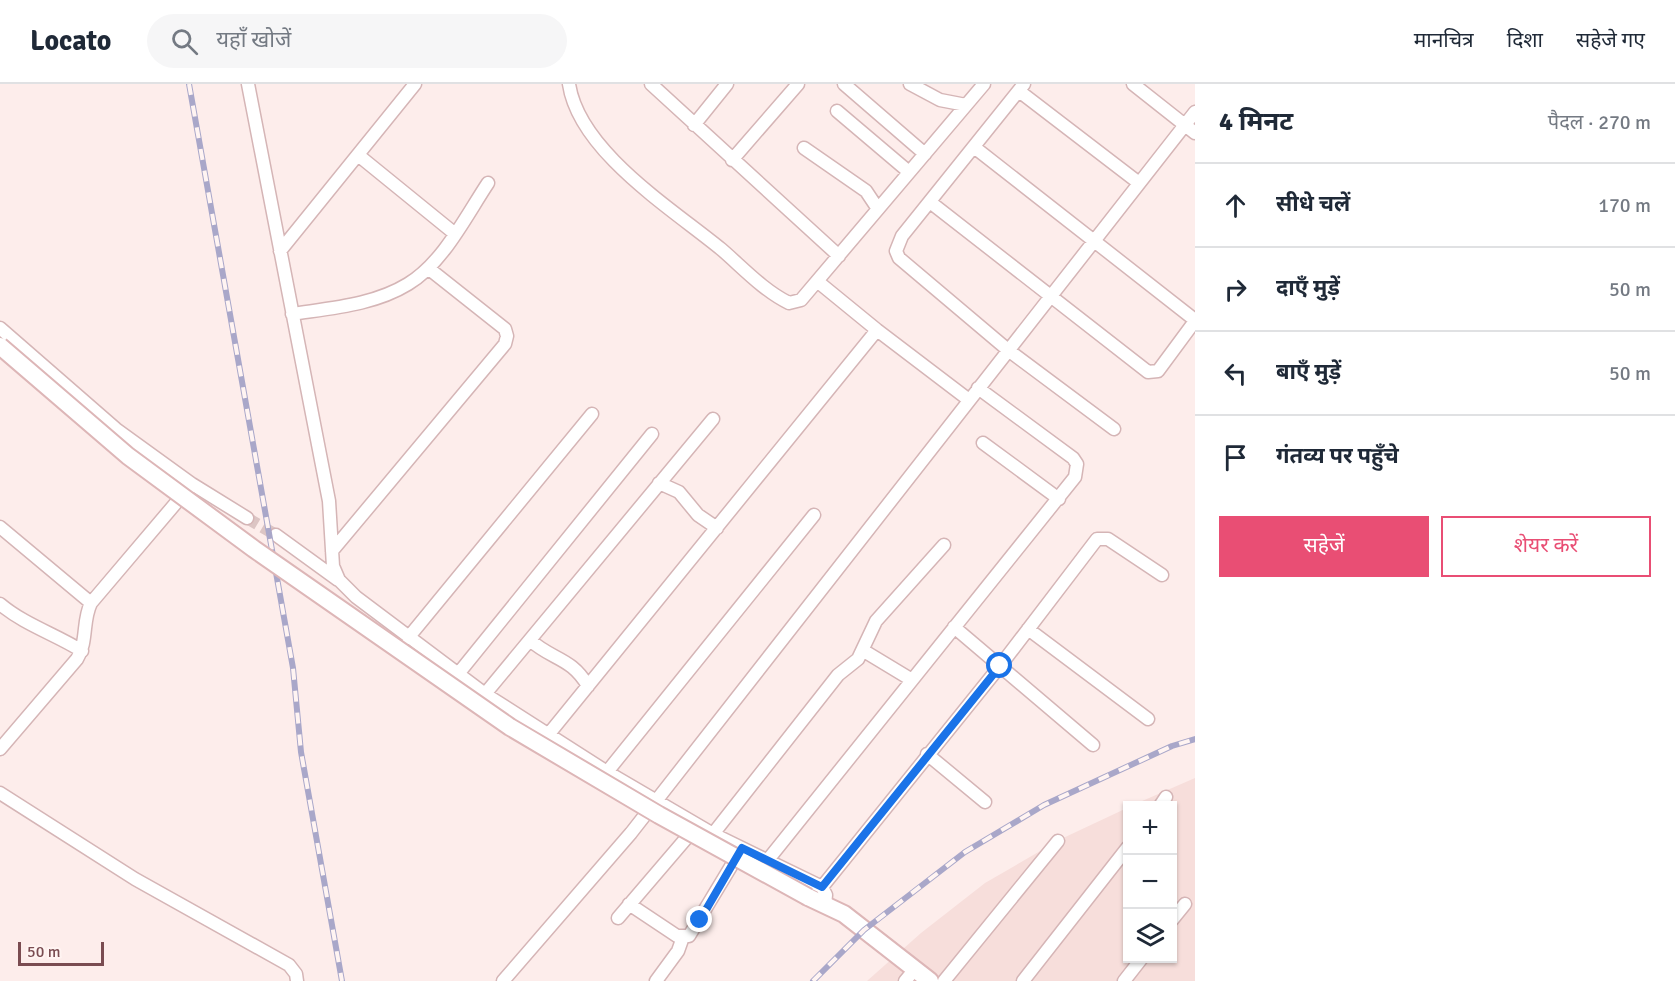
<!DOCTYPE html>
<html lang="hi">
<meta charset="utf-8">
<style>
body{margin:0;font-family:Signika,"Noto Sans Devanagari",sans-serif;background:#f6f6f7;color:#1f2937}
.controls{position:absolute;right:18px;bottom:18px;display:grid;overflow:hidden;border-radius:0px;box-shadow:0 2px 4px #0004}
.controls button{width:54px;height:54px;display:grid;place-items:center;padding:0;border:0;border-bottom:2px solid #e0e1e3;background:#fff;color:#1f2937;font:30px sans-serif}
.scale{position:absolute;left:18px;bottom:15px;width:86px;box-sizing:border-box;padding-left:6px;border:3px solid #7a4c51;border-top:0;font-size:16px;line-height:21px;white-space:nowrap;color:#7a4c51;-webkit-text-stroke:4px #fff4f2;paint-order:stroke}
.stop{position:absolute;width:18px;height:18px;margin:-14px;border:4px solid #1a73e8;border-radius:50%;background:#fff}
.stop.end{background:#1a73e8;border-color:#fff;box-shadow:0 2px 6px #0008}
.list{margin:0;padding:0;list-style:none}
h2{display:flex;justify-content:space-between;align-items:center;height:78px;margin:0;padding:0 24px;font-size:26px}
h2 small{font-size:20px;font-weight:400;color:#747a83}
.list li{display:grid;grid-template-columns:39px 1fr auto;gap:18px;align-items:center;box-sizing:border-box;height:84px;padding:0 24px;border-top:2px solid #e0e1e3}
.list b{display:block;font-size:22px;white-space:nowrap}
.list em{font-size:20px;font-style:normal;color:#747a83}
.actions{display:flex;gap:12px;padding:18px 24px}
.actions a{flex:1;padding:14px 0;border:2px solid #e94e74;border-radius:0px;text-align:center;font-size:21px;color:#e94e74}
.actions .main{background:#e94e74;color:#fff}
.icon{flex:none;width:33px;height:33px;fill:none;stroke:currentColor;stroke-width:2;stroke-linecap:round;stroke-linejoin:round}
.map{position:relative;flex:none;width:1195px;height:897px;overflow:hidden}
header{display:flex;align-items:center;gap:36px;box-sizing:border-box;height:84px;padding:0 30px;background:#fff;border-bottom:2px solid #e0e1e3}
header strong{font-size:28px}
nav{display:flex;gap:33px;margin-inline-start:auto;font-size:21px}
.search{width:420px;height:54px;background:#f6f6f7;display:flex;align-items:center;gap:15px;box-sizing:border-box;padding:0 21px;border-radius:33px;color:#747a83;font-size:22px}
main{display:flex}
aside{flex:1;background:#fff}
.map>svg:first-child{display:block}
</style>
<header>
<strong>Locato</strong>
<div class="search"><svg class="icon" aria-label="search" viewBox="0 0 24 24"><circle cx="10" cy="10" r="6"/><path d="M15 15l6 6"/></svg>यहाँ खोजें</div>
<nav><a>मानचित्र</a><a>दिशा</a><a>सहेजे गए</a></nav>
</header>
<main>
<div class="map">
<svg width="1195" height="897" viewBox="0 0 1195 897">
<rect width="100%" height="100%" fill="#fdedeb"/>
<path fill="#f7dedb" d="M1195,694V897H867L921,849L985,799L1061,755L1127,724L1128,874H1172V722L1133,721Z"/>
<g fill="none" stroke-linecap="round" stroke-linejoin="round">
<path stroke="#dcc5c4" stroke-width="12" stroke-dasharray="12 6" stroke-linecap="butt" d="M247,434L276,451"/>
<defs>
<path id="minor" d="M248,0L329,417L333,482L339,496L356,513L485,610L607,688L713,750L822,803L826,811L825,821
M569,0C579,67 671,124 721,165C742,183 764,207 789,219L801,216L984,0
M651,0L839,172
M844,0L925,70
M910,0L940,16L966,21
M1024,0L902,152L896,167L899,174L1008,266L1114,345
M1133,0L1195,49
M1019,7L1139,99
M837,27L909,88
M694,41L727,0
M974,63L1195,236
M804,64L866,107L878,125
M358,71L454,149
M732,76L798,0
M930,118L1148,288L1158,287L1195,237
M280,167L415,0
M817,197L877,246L969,316
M292,230C331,224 374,221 408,200C443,179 466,132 488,99
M0,244L116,345L192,400L247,434
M983,359L1059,415
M659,399L679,408L698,431L717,444
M0,443L91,519
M276,451L338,496
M332,467L505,260L507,252L505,245L428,184
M0,520C25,541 55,550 82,567
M954,543L1093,661
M1028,545L1148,635
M408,554L592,330
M530,556C552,576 571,573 588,602
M864,567L912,596
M458,590L652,350
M485,610L713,335
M548,651L877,246
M0,665L77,575C88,557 82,537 91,519L192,400
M927,670L985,718
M607,688L814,431
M0,709L135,795L289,881L296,890L297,897
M1160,722L1166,713
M713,750L838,591L858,575L876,537L944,461
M767,777L1075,393L1077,380L1073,374L978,304
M822,803L1000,582L1097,455H1108L1162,491
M629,820L677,852H689L739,769
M618,834L695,744
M1172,836L1185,820
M503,897L631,749L1195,28
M656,897L678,867L683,853
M905,897L915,885
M944,897L1058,757
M1023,897L1128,763
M1124,897L1142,874"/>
<path id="secondary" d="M808,813L844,830L930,897"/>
</defs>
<use href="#minor" stroke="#d5b5b6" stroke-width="15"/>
<use href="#secondary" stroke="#ddb6b7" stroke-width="20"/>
<use href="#minor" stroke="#fff" stroke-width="12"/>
<use href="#secondary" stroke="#fff" stroke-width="16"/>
<defs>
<path id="rail" d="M189,0L293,584L301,668L342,897
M813,897L864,846L965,768L1044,721L1172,662L1195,655"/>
</defs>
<use href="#rail" stroke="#a9a7c9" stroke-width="6"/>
<use href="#rail" stroke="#fff4f2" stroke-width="4" stroke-dasharray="11" stroke-linecap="butt"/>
<defs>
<path id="secondary-bridge" d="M0,262L128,372L254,465L510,643L659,731L808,813"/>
</defs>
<use href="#secondary-bridge" stroke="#ddb6b7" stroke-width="20" stroke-linecap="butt"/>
<use href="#secondary-bridge" stroke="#fff" stroke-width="16"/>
</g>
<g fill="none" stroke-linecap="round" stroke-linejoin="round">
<path stroke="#1a73e8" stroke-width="8" d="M700,836L742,764L822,803L1000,582"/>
</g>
</svg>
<div class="controls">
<button>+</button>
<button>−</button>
<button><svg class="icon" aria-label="layers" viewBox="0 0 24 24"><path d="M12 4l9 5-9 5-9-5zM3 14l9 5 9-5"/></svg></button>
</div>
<div class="scale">50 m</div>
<div class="stop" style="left:1000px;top:582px"></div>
<div class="stop end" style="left:700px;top:836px"></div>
</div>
<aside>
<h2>4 मिनट<small>पैदल · 270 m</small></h2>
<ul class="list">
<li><svg class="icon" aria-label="ahead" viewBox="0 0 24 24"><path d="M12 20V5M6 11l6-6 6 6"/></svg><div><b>सीधे चलें</b></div><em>170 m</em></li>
<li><svg class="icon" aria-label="right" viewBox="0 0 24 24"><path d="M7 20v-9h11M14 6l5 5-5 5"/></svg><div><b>दाएँ मुड़ें</b></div><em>50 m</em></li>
<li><svg class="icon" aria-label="left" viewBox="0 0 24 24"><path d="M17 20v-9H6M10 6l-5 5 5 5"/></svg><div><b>बाएँ मुड़ें</b></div><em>50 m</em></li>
<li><svg class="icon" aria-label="arrive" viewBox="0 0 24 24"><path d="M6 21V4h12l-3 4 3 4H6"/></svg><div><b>गंतव्य पर पहुँचे</b></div></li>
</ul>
<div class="actions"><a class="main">सहेजें</a><a>शेयर करें</a></div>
</aside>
</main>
